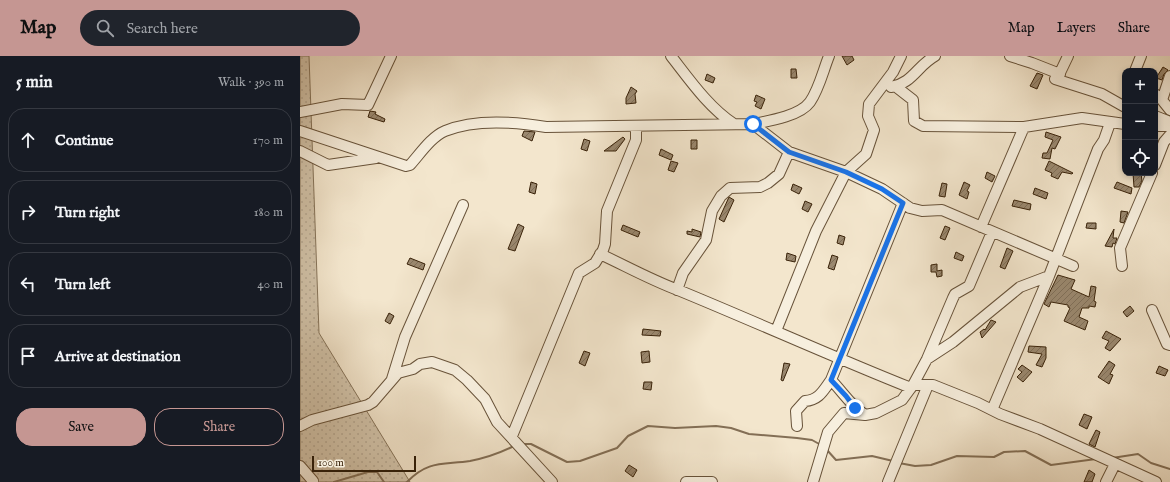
<!DOCTYPE html>
<meta charset="utf-8">
<style>
body{margin:0;font-family:"IM FELL English",serif;background:#20242c;color:#f1f3f6}
.controls{position:absolute;right:12px;top:12px;display:grid;overflow:hidden;border-radius:8px;box-shadow:0 2px 6px #0003}
.controls button{width:36px;height:36px;display:grid;place-items:center;padding:0;border:0;border-bottom:1px solid #363941;background:#171b24;color:#f1f3f6;font:20px sans-serif}
.scale{position:absolute;left:12px;bottom:10px;width:104px;box-sizing:border-box;padding-left:4px;border:2px solid #392209;border-top:0;font-size:11px;line-height:14px;white-space:nowrap;color:#392209;-webkit-text-stroke:3px #f7efde;paint-order:stroke}
.stop{position:absolute;width:12px;height:12px;margin:-9px;border:3px solid #1a73e8;border-radius:50%;background:#fff}
.stop.end{background:#1a73e8;border-color:#fff;box-shadow:0 1px 4px #0008}
.list{margin:0;padding:0;list-style:none}
h2{display:flex;justify-content:space-between;align-items:center;height:52px;margin:0;padding:0 16px;font-size:17px}
h2 small{font-size:13px;font-weight:400;color:#9ea1a6}
.list li{display:grid;grid-template-columns:26px 1fr auto;gap:12px;align-items:center;box-sizing:border-box;height:64px;margin:0 8px 8px;padding:0 8px;border:1px solid #363941;border-radius:16px}
.list b{display:block;font-size:15px;white-space:nowrap}
.list em{font-size:13px;font-style:normal;color:#9ea1a6}
.actions{display:flex;gap:8px;padding:12px 16px}
.actions a{flex:1;padding:9px 0;border:1px solid #c59692;border-radius:16px;text-align:center;font-size:14px;color:#c59692}
.actions .main{background:#c59692;color:#111}
.icon{flex:none;width:22px;height:22px;fill:none;stroke:currentColor;stroke-width:2;stroke-linecap:round;stroke-linejoin:round}
.map{position:relative;flex:none;width:870px;height:426px;overflow:hidden}
header{display:flex;align-items:center;gap:24px;box-sizing:border-box;height:56px;padding:0 20px;background:#c59692;color:#111}
header strong{font-size:19px}
nav{display:flex;gap:22px;margin-inline-start:auto;font-size:14px}
.search{width:280px;height:36px;background:#20242c;display:flex;align-items:center;gap:10px;box-sizing:border-box;padding:0 14px;border-radius:22px;color:#9ea1a6;font-size:15px}
main{display:flex}
aside{flex:1;background:#171b24}
.map>svg:first-child{display:block}
</style>
<header>
<strong>Map</strong>
<div class="search"><svg class="icon" aria-label="search" viewBox="0 0 24 24"><circle cx="10" cy="10" r="6"/><path d="M15 15l6 6"/></svg>Search here</div>
<nav><a>Map</a><a>Layers</a><a>Share</a></nav>
</header>
<main>
<aside>
<h2>5 min<small>Walk · 390 m</small></h2>
<ul class="list">
<li><svg class="icon" aria-label="ahead" viewBox="0 0 24 24"><path d="M12 20V5M6 11l6-6 6 6"/></svg><div><b>Continue</b></div><em>170 m</em></li>
<li><svg class="icon" aria-label="right" viewBox="0 0 24 24"><path d="M7 20v-9h11M14 6l5 5-5 5"/></svg><div><b>Turn right</b></div><em>180 m</em></li>
<li><svg class="icon" aria-label="left" viewBox="0 0 24 24"><path d="M17 20v-9H6M10 6l-5 5 5 5"/></svg><div><b>Turn left</b></div><em>40 m</em></li>
<li><svg class="icon" aria-label="arrive" viewBox="0 0 24 24"><path d="M6 21V4h12l-3 4 3 4H6"/></svg><div><b>Arrive at destination</b></div></li>
</ul>
<div class="actions"><a class="main">Save</a><a>Share</a></div>
</aside>
<div class="map">
<svg width="870" height="426" viewBox="0 0 870 426">
<defs>
<pattern id="grass-dots" width="8" height="8" patternUnits="userSpaceOnUse"><rect width="8" height="8" fill="#d3c5ac"/><path d="M2 2h.1M6 6h.1" fill="none" stroke="#b6a993" stroke-width="1.8" stroke-linecap="round"/></pattern>
<pattern id="building-hatch" width="6" height="6" patternUnits="userSpaceOnUse"><rect width="6" height="6" fill="#9a886f"/><path d="M-1 1l2-2M0 6l6-6M5 7l2-2" fill="none" stroke="#7f6f59"/></pattern>
</defs>
<rect width="100%" height="100%" fill="#f3e6cd"/>
<filter id="stains"><feTurbulence type="fractalNoise" baseFrequency=".005" numOctaves="4"/><feColorMatrix values="0 0 0 0 .2 0 0 0 0 .09 0 0 0 0 .02 0 0 0 .5 -.17"/></filter>
<radialGradient id="worn" r=".72"><stop offset=".6" stop-color="#630" stop-opacity="0"/><stop offset="1" stop-color="#630" stop-opacity=".3"/></radialGradient>
<path fill="url(#grass-dots)" stroke="#86745a" d="M0,0H9L19,277L110,426H0Z"/>
<g fill="none" stroke-linecap="round" stroke-linejoin="round">
<path stroke="#836f56" stroke-width="2" d="M222,388H231L267,406L280,405L317,392L328,380L348,370L375,372L416,370L431,372L449,378L497,382L512,384L521,389
M527,394L536,404L572,400L593,405
M812,402L838,398L851,407L870,413
M599,407L615,410L631,409L657,400L694,401L704,396L725,395L751,409L796,403
M34,426L68,416H77L84,426
M107,426C128,404 143,409 170,405C186,402 200,397 214,390"/>
</g>
<path fill="url(#building-hatch)" stroke="#392209" d="M542,0H552L554,4L547,9Z
M863,11L868,14L864,18L862,24L856,22Z
M491,13H496L497,22H491Z
M737,17L743,19L737,33L730,30Z
M407,18L415,22L413,27L405,24Z
M331,31L337,35L335,38L336,47L326,48V42Z
M456,39L465,43L461,53L455,50L457,46L454,45Z
M70,55L76,56L75,58L85,63L84,66L68,61Z
M224,75L235,76L232,85L222,80Z
M746,76L761,81L755,93L752,92L750,103L742,102L743,97H747L753,84L745,81Z
M323,81L325,83L316,95H304Z
M284,83L290,85L287,95L281,93Z
M391,84H397V93H391Z
M361,93L373,99L371,104L359,99Z
M371,105L378,107L374,116L368,114Z
M749,105L773,117L772,118L762,116L758,123L751,120L752,117L745,114Z
M687,116L695,120L692,126L685,122Z
M833,117H841L842,125L839,131H834Z
M231,126L237,128L235,138L229,136Z
M664,126L670,129L667,135L669,136L667,143L659,139Z
M817,126L832,132L831,138L814,132Z
M642,127L647,128L645,141L639,140Z
M493,128L502,132L499,138L491,134Z
M735,132L748,137L746,143L733,138Z
M429,141L434,144L424,166L419,163Z
M714,144L731,148L730,154L712,150Z
M505,145L512,148L508,156L502,153Z
M821,155L828,156L824,167L820,166Z
M787,167H796V173L786,172Z
M218,168L224,171L215,195L208,193Z
M323,169L340,176L338,181L321,174Z
M645,170L650,172L645,184L640,182Z
M392,173L401,176L400,181L387,178V175L392,176Z
M814,173L813,182H817L815,188L813,187L812,191L805,190Z
M539,179L545,181L543,189L537,187Z
M707,192L713,195L705,213L700,211Z
M656,196L664,200L662,205L654,202Z
M487,197L496,200L495,206L486,204Z
M532,199L538,201L534,214L528,212Z
M110,202L125,208L123,214L107,208Z
M637,208V215L642,214V220L637,221L636,216H631V209Z
M758,219L775,224L771,233L789,241L791,230L796,231L794,245L796,246L795,251L789,250V252H782L779,261L788,265L785,274L764,265L770,252L768,251V249L751,246L749,251L744,248Z
M830,250L834,255L827,261L823,256Z
M89,257L94,260L90,268L85,265Z
M691,264L696,266L682,282L680,276L684,273L685,274Z
M343,273L361,275L360,280L342,279Z
M806,275L821,283L810,295L805,292L809,285L802,282Z
M729,290L746,291V302L742,311L736,309L742,298L728,296Z
M284,295L290,297L285,310L279,307Z
M349,295L350,306L342,307L341,296Z
M809,305L815,309L810,318L813,319L809,328L798,321Z
M484,307L490,308L483,325L481,324Z
M722,309L732,316L723,326L717,321L722,316L718,313Z
M859,310L868,314L865,320L856,317Z
M344,326H352L351,334L343,333Z
M784,358L792,361L787,373L779,369Z
M796,374L800,376L795,391L789,388Z
M329,409L337,414L333,421L325,415Z
M789,414L795,418L792,426H784Z"/>
<g fill="none" stroke-linecap="round" stroke-linejoin="round">
<defs>
<path id="minor" d="M371,0C389,23 409,52 434,68
M710,0L732,7L760,18
M835,15L841,0
M755,23L802,38L825,51
M757,23L768,0
M595,30L613,44L614,65L623,70L724,71L782,62L825,68
M591,31C613,27 617,10 635,0
M855,38L862,44L870,54
M862,44L870,20
M0,56L42,48L68,49L91,0
M855,60L870,66
M453,68L489,96L546,116L582,133L610,152L622,155L642,154L773,210
M855,70H870
M0,75L106,110L110,109C120,98 131,81 145,75C174,63 216,66 246,71L453,68C469,65 500,60 510,46C519,33 523,15 529,0
M0,95L28,109L76,102
M855,109L864,86L870,79
M681,171L724,71
M300,198C326,210 351,224 378,234C456,266 533,301 611,332
M822,210L820,192L852,117
M377,234L383,217L406,184L412,155L421,140L430,132L460,131L468,127L479,118L489,96
M852,254L867,288L870,289
M476,275L516,175L546,116L566,98L574,74L568,60L569,48L593,16L601,0
M627,303L653,286L720,231L749,220
M92,323L105,281L163,149
M531,324C542,335 551,350 564,358
M613,329H633L678,347L700,358L740,373L856,426
M692,354L749,220L798,93L804,84L810,67
M0,370L12,364L68,349L73,346L98,317L113,313L120,308L132,306L155,314L167,324L185,343L197,366L252,426
M497,370L496,355L505,345C519,344 523,335 531,324L603,147
M212,380L279,217L295,207L303,194L305,188L307,155L336,84V71
M0,410L13,425L12,426
M386,426H412
M513,426L528,376L544,357L565,359L576,357L602,344L613,329L627,303L653,242L655,238L669,230L692,176
M588,426L628,329
M806,426L815,408"/>
</defs>
<use href="#minor" stroke="#68533a" stroke-width="12"/>
<use href="#minor" stroke="#f7efde" stroke-width="10"/>
</g>
<g fill="none" stroke-linecap="round" stroke-linejoin="round">
<path stroke="#1a73e8" stroke-width="5" d="M453,68L489,96L546,116L582,133L603,147L531,324L546,340L555,352"/>
</g>
<rect width="100%" height="100%" filter="url(#stains)"/>
<rect width="100%" height="100%" fill="url(#worn)"/>
</svg>
<div class="controls">
<button>+</button>
<button>−</button>
<button><svg class="icon" aria-label="locate" viewBox="0 0 24 24"><circle cx="12" cy="12" r="6"/><path d="M12 2v4M12 18v4M2 12h4M18 12h4"/></svg></button>
</div>
<div class="scale">100 m</div>
<div class="stop" style="left:453px;top:68px"></div>
<div class="stop end" style="left:555px;top:352px"></div>
</div>
</main>
